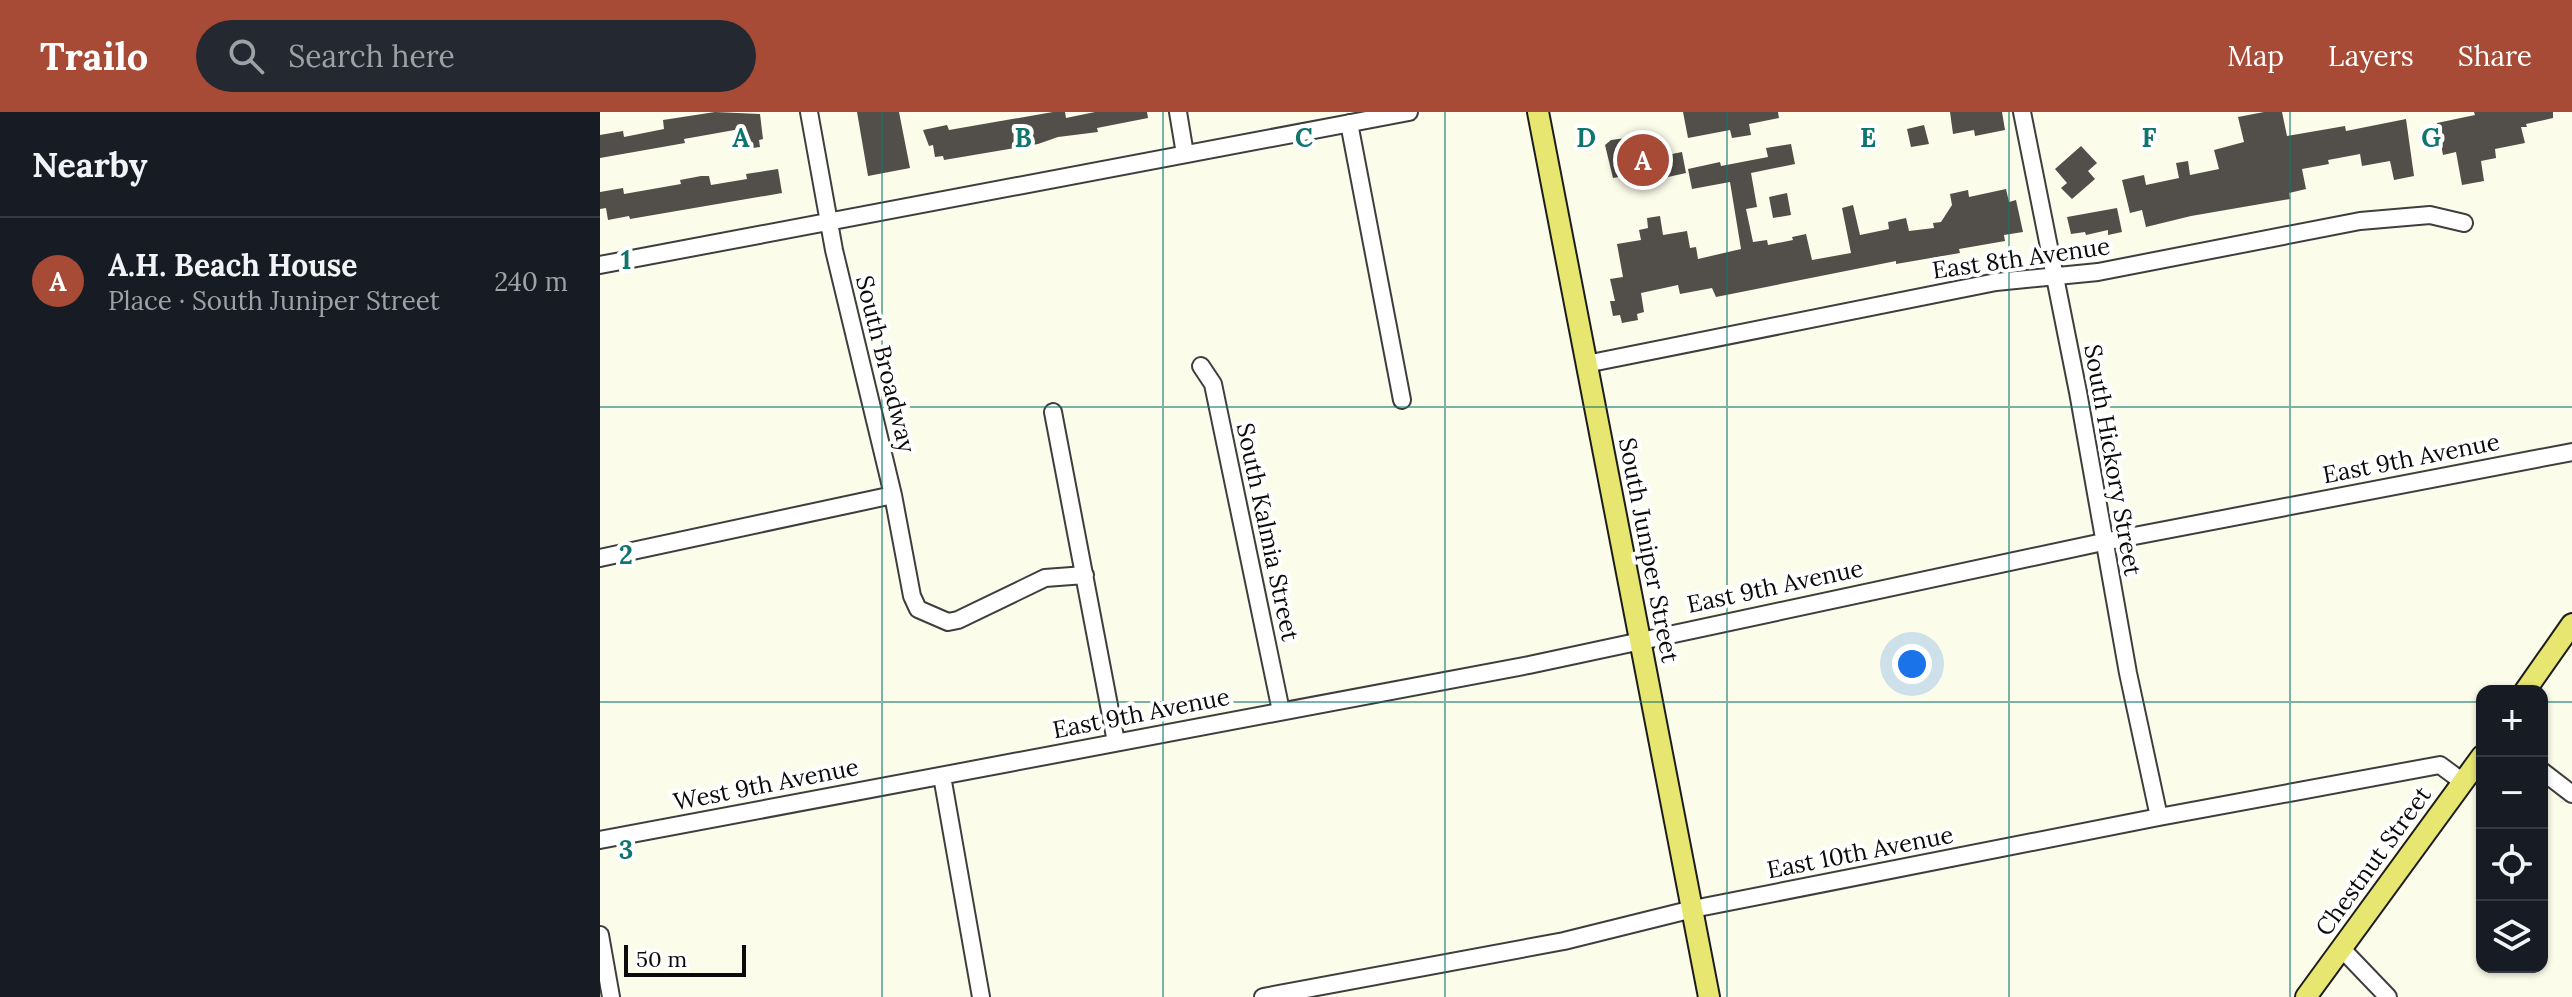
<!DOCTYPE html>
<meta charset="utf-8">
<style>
body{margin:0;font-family:Lora,serif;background:#242831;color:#f1f3f6}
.controls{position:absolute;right:24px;bottom:24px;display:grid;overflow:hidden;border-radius:16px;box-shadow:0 2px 6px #0004}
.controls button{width:72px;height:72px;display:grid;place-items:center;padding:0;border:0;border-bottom:2px solid #363941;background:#171b24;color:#f1f3f6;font:40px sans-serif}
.scale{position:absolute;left:24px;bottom:20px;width:122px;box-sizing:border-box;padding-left:8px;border:4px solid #0b0b0b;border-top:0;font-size:22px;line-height:28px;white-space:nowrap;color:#0b0b0b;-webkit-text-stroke:6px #fff;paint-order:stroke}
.you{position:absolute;left:1312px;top:552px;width:28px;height:28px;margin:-20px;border:6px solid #fff;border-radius:50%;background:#1a73e8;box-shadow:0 0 0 12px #1a73e833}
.badge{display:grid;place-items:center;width:52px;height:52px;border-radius:50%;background:#a84b36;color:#fff;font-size:26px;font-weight:700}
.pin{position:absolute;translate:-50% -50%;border:4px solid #fff;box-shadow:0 2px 8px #0006}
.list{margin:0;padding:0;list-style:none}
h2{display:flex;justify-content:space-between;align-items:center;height:104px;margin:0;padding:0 32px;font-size:34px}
h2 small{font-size:26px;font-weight:400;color:#9ea1a6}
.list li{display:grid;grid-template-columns:52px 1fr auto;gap:24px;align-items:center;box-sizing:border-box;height:128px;padding:0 32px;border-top:2px solid #363941}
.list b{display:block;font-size:30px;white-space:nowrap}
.list p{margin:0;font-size:26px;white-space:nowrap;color:#9ea1a6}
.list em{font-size:26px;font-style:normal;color:#9ea1a6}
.icon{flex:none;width:44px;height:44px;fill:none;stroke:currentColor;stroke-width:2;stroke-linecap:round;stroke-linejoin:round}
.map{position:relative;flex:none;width:1972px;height:885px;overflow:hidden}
header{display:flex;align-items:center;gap:48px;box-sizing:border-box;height:112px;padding:0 40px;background:#a84b36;color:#fff}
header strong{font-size:38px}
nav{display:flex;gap:44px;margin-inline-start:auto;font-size:28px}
.search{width:560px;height:72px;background:#242831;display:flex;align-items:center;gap:20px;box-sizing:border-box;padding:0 28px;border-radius:44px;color:#9ea1a6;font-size:30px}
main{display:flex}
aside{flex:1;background:#171b24}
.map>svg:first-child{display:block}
</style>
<header>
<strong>Trailo</strong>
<div class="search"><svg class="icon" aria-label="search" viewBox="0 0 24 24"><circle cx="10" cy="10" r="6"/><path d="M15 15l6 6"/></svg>Search here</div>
<nav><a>Map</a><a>Layers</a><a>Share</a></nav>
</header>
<main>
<aside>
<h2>Nearby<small></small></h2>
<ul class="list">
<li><span class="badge">A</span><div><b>A.H. Beach House</b><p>Place · South Juniper Street</p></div><em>240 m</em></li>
</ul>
</aside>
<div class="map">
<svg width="1972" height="885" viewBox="0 0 1972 885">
<rect width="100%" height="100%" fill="#fcfceb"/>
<path fill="#524e49" d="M115,0L160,2L163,27L159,28L160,35L146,37L140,17L84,27L85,31L0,46V23L23,19L24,25L64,17L63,8Z
M257,0H299L310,56L268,64Z
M453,0H465L466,6L495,0H547L548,6L497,16L498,20L458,25L438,32L344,48L343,44L335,45L333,33L329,34L323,18L347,13L349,18Z
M1083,0H1178L1179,6L1149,12L1151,23L1132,26L1130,18L1088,26Z
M1350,0H1402L1405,18L1375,24L1374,18L1353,22Z
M1664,0H1682L1687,24L1745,14L1746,19L1806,7L1814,64L1794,68L1790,49L1762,54L1760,42L1728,48L1729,52L1702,57L1706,77L1689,81L1690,87L1591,104L1546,115L1542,98L1530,101L1522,68L1544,63L1546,73L1579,66L1576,51L1588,49L1590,63L1619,57L1614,38L1644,30L1638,5Z
M1874,0H1953V6L1926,12L1927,15H1921L1925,31L1895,37L1896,46L1881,49L1884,69L1862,73L1856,40L1843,43L1837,11L1875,3Z
M1324,13L1329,32L1311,35L1307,17Z
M1034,25L1035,31L1058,27L1062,44L1082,40L1086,61L1059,67L1057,58L1013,66L1005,33L1011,28Z
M1191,32L1195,52L1151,61L1157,95L1146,97L1153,130L1167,128L1168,133L1193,128L1192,125L1206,122L1212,148L1251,141L1242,96L1253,93L1260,123L1289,117L1288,110L1306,106L1309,119L1334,116L1333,111L1341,110L1352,93L1350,82L1368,78L1369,85L1406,77L1409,90L1416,88L1423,120L1404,123L1405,129L1359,137L1360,141L1296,152V149L1116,185L1112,176L1080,182L1078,173L1041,181L1044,200L1037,202L1038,208L1022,211L1020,203L1013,204L1010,189H1015L1010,167L1023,165L1017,132L1041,128L1039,118L1048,116L1047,106L1060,104L1063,123L1087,119L1090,136L1096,135L1098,147L1141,137L1130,70L1092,77L1088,57L1120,50L1121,54L1168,45L1166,36Z
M1481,34L1497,51L1488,59L1495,67L1472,87L1461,76L1467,71L1455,57Z
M178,57L182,81L30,107L29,104L8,108L6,96L0,97V80L23,76L24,82L81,72L80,68L101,64H109L111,73L147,67L146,62Z
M1187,81L1191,103L1173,106L1169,85Z
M1517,96L1522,120L1508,123V118L1486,123L1485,120L1471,122L1467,105Z"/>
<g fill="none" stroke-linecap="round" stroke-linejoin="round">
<defs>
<path id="minor" d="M209,0L234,138L293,383L312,484L318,497L348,510L358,508L445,466L485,463
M578,0L585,42
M1422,0L1478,280L1528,561L1559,705
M749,11L802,288
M0,153L809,0
M986,252L1396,170L1498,160L1760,109L1830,103L1864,111
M601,254L613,272L681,599
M453,300L516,630
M0,446L293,383
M1942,659L1972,682
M342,664L381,885
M0,728L929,553L1503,430L1972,340
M0,823L11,885
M1742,837L1788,885
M663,885L964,829L1093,797L1559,705L1840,653L1863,670"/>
<path id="major" d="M938,0L1109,885
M1925,579L1972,512
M1706,885L1882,644"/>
</defs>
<use href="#minor" stroke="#3e3e3e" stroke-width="20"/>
<use href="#major" stroke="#1c1c1c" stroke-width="24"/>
<use href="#minor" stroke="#fff" stroke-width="16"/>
<use href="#major" stroke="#e6e671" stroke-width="20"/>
</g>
<path fill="none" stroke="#0f766e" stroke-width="2" stroke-opacity="0.55" d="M282,0V885M563,0V885M845,0V885M1127,0V885M1409,0V885M1690,0V885M0,295H1972M0,590H1882M1942,590H1972"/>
<g text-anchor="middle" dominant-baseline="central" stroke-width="8" stroke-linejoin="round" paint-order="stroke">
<g font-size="24" fill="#0b0b0b" stroke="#fff">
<text transform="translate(1421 146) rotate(-8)">East 8th Avenue</text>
<text transform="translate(286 252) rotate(76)">South Broadway</text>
<text transform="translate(1811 346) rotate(-11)">East 9th Avenue</text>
<text transform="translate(1513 348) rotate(80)">South Hickory Street</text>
<text transform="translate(668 420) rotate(78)">South Kalmia Street</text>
<text transform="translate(1049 438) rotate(79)">South Juniper Street</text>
<text transform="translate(1175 474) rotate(-12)">East 9th Avenue</text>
<text transform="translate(541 601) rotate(-11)">East 9th Avenue</text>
<text transform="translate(166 672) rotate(-11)">West 9th Avenue</text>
<text transform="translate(1260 740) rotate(-11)">East 10th Avenue</text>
<text transform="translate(1773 749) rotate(-54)">Chestnut Street</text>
</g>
</g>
<g font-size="26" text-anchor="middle" font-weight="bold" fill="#0f766e" stroke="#fff" stroke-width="8" stroke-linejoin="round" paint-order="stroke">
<text x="141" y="35">A</text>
<text x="423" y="35">B</text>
<text x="704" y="35">C</text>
<text x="986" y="35">D</text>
<text x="1268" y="35">E</text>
<text x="1549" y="35">F</text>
<text x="1831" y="35">G</text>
<text x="26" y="157">1</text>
<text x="26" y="452">2</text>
<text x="26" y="747">3</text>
</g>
</svg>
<div class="controls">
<button>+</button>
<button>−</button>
<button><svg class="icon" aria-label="locate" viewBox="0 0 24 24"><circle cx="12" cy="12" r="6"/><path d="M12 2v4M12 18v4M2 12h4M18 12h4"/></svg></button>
<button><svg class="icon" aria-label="layers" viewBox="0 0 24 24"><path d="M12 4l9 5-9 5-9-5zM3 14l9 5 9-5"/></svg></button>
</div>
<div class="scale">50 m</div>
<div class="you"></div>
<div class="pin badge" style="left:1043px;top:48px">A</div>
</div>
</main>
